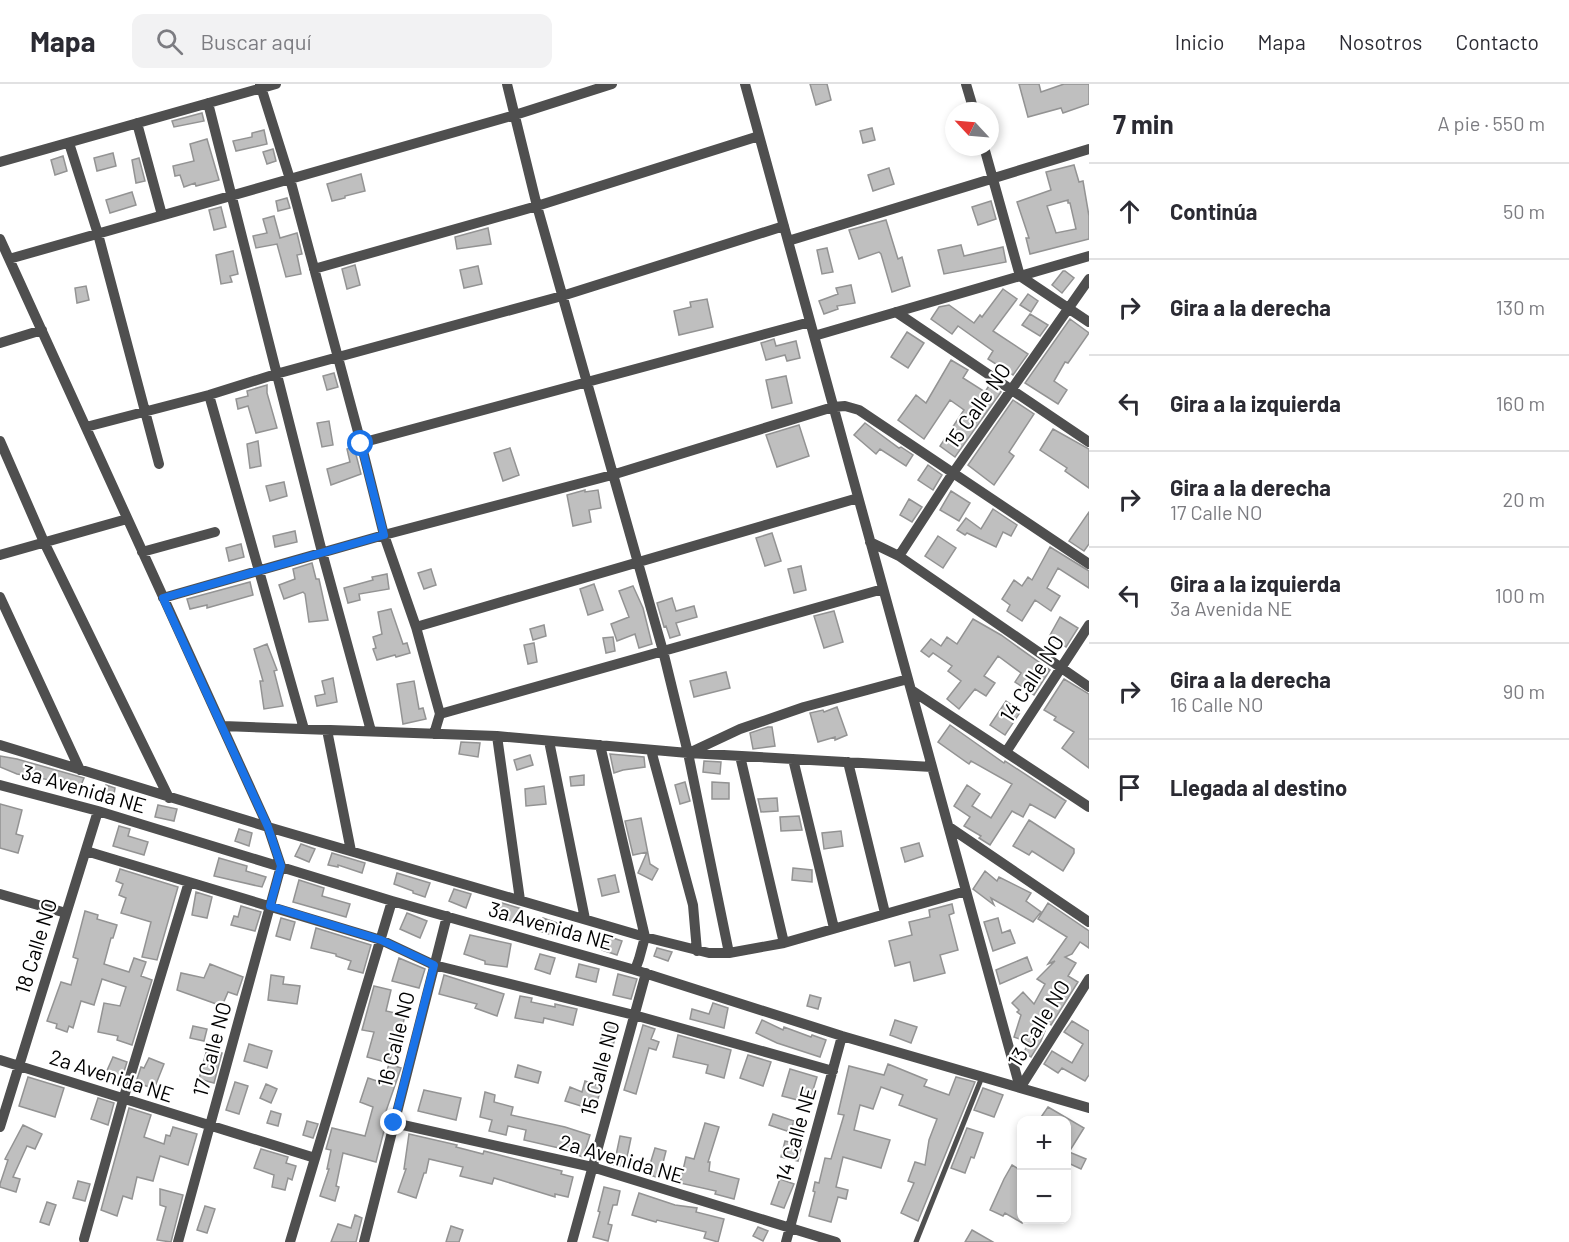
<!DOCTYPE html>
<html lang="es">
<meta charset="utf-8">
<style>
body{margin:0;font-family:Barlow,sans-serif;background:#f2f2f3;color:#2b2b33}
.controls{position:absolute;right:18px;bottom:18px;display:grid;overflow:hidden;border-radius:12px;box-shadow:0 3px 9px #0003}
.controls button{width:54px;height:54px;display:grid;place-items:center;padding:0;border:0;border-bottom:2px solid #e1e1e2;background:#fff;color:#2b2b33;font:30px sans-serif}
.compass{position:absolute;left:945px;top:18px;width:54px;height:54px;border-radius:50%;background:#fff;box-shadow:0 3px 9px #0003;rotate:296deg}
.stop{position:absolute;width:18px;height:18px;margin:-14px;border:4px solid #1a73e8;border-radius:50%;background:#fff}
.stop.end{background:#1a73e8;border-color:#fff;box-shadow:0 2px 6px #0008}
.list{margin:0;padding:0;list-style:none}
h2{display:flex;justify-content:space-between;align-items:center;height:78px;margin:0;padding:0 24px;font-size:26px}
h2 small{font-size:20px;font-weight:400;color:#7c7c81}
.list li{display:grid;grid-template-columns:39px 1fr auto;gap:18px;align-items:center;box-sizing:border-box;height:96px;padding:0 24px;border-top:2px solid #e1e1e2}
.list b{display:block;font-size:22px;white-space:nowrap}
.list p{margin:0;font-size:20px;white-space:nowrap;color:#7c7c81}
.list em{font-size:20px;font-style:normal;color:#7c7c81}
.icon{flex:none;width:33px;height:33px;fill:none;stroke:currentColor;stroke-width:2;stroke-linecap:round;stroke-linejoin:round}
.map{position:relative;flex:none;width:1089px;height:1158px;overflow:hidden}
header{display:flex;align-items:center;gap:36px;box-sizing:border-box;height:84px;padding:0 30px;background:#fff;border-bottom:2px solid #e1e1e2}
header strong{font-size:28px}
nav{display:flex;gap:33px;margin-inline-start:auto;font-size:21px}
.search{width:420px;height:54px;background:#f2f2f3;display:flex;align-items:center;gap:15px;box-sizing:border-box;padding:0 21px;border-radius:12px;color:#7c7c81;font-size:22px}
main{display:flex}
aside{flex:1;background:#fff}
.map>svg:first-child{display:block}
</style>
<header>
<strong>Mapa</strong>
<div class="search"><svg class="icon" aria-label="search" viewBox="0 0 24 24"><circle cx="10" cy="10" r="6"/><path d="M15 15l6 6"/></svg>Buscar aquí</div>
<nav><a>Inicio</a><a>Mapa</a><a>Nosotros</a><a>Contacto</a></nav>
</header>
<main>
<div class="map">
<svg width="1089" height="1158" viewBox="0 0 1089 1158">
<rect width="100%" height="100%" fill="#fff"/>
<path fill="#bfbfbf" stroke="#939393" stroke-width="1.5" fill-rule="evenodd" d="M810,0H827L831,16L816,21Z
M1019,0H1039L1041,8L1064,0H1089V20L1063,29L1061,24L1028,33Z
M202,29L204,37L174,43L172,37Z
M872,44L875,56L863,59L860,47Z
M264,46L267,60L236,67L233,57L252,53V49Z
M207,55L219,96L196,102L195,99L184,103L180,91L175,92L173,82L194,77L190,60Z
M273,65L276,77L267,80L263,68Z
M113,69L116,82L97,87L94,74Z
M63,72L67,87L55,91L51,76Z
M139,74L145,97L136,99L132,76Z
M1074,81L1079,98L1083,97L1089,132V155L1030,170L1026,154H1029L1017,118L1051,106L1046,88ZM1068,116V119H1070L1076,145L1056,149L1047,122Z
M889,84L894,100L873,107L868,91Z
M361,90L365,107L345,112V114L332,117L327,100Z
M132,108L136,121L110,129L106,116Z
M287,114L290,124L278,127L276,117Z
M991,117L996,135L978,141L972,123Z
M221,123L226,143L214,146L209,126Z
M274,132L280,154L297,149L302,170L297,171L301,190L286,193L277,160L256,164L253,152L267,149L263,135Z
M886,136L898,175L902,173L910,202L892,208L881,170L879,168L859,175L849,146Z
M488,144L491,160L457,165L455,153Z
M961,161L964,172L1003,163L1006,178L944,190L938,166Z
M827,164L833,188L822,190L817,166Z
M233,167L238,190L230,192L232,198L221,200L216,171Z
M355,181L360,201L347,205L342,185Z
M478,182L482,200L464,204L460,186Z
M1063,187H1065L1074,194L1062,209L1052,201Z
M851,201L855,219L837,222L838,225L824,230L819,217L838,210L836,204Z
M86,202L89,216L77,219L75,204Z
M1003,205L1017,215L993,247L1028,270L1013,291L988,275L993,267L958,242L952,250L931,235L939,223L949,221L974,239L980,231L982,233Z
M1028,210L1038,217L1031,228L1020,221Z
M707,215L713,243L679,251L674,227L691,223L690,218Z
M1030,230L1048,241L1040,252L1022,241Z
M1070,235L1089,249L1068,279L1065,278L1054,297L1067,306L1058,320L1025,299Z
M907,248L924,259L908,284L891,273Z
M774,255L776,262L796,257L800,274L787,277L785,271L766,276L761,259Z
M951,276L968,286L963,294L985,308L990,300L1001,308L955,373L940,362L964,326L950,316L924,355L898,336L916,311L926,319Z
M334,289L338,303L327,306L323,292Z
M786,292L792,319L772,324L766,296Z
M267,301V309L277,344L256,349L248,322L238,325L236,315L248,312L247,307Z
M1013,316L1034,330L1009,368L1014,372L994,401L968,381Z
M329,337L333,361L322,363L317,339Z
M865,339L899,364L901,363L913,371L906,382L880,365L876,370L854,351Z
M799,341L809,372L777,383L766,351Z
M1053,345L1089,365V404L1065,387L1067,384L1040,366Z
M258,357L261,382L250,384L247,360Z
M354,363L361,390L331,401L327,385L350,378L347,365Z
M510,364L519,391L503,397L494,369Z
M928,381L942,391L933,406L918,396Z
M284,398L287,412L270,417L266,402Z
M585,406V408L598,406L601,424L589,426L591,438L573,442L567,411Z
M951,407L970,419L959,437L940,426Z
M909,415L922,423L912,438L900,431Z
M993,425L1017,441L1011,452L1003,448L996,463L967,449L965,451L957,446L966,434L981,445Z
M1089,428V460L1084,467L1069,457Z
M295,447L297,458L275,463L273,452Z
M772,449L781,477L765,482L756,454Z
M938,452L956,464L943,484L925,472Z
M241,460L244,473L229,477L226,464Z
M1050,463L1089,487V504L1058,484L1047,504L1060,512L1051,527L1035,516L1022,537L1007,527L1010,521L1002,515L1014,496L1022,502L1028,493L1032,496Z
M312,479L316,495H319L328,536L309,538L305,510L303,508L284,515L279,501L295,495L293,485Z
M801,482L806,506L794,509L788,485Z
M431,485L436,501L424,505L418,489Z
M387,490L389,505L359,510L360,516L348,519L344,504L373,496L372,493Z
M250,498L253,511L207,524V521L190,525L187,515Z
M594,500L603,526L588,531L580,505Z
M633,502L643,524L652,560L639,564L635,550L617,557L611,540L629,533L619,507Z
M672,514L676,527L694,522L697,533L676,539L680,551L670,554L666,542L664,543L657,519Z
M391,525L403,560L407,559L410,569L396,573L395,571L377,576L373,565L376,564L373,553L382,550L378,528Z
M834,527L843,558L824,564L814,532Z
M1060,533L1078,544L1066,563L1049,553Z
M973,535L1001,551L1050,586L1034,611L1015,598L1021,589L998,572L984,592L995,599L986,612L975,605L959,625L947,615L961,597L948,587L952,582L933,569L929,573L921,567L931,555L941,562L947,553L957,560Z
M544,541L546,552L533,556L530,545Z
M613,553L615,567L606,569L603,554Z
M534,559L537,578L528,580L524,561Z
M267,560L277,586L274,587L283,622L264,625L260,597H263L254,565Z
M726,588L730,604L694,613L690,597Z
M333,594L337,618L317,622L315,612L325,610L322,597Z
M1064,595L1089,610V684L1062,664L1074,648L1054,636L1056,633L1044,626Z
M414,597L419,625L423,624L426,635L403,640L397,600Z
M1006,617L1021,627L1005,651L990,641Z
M837,623L847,651L835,656V653L818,658L810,629L823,626L824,628Z
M950,641L1004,679L1005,677L1066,717L1055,734L1030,720L1023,733L1012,727L990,761L979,754L981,752L964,742L970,733L954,722L967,701L980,710L972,722L991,734L1012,700L971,677L969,680L938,658Z
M768,643H772L775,662L753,665L750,649Z
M461,658L480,659L478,673L459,670Z
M610,670L644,673L645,683L623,686L614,689Z
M530,671L533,681L517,686L514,676Z
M0,672L17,675L84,694L79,706L49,698L50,696L17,690L0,683Z
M704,677L721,678L720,690L703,688Z
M584,691V701L571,702L570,693Z
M685,698L690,717L680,720L675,701Z
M712,698L729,699V715H712Z
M106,701L115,704L113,716L104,714Z
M544,702L546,720L526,722L525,705Z
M777,714L778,727L761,728L758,715Z
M0,720L22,726L16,750L23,752L18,769L0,764Z
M158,721L177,725L174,737L155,733Z
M799,732L802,746L781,747L780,733Z
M641,734L650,780L658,785L652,796L638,789L647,768L633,771L625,737Z
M1029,736L1074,765V769L1063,787L1032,767L1029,771L1013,762Z
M119,742L130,745L128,752L148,758L144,771L113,762Z
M239,745L252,749L249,762L235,757Z
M841,747L843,762L824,765L822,749Z
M919,759L923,772L905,778L901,764Z
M301,760L315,765L309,778L295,772Z
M332,769L365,779L362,789L338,781V783L328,781Z
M219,774L247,782L246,787L266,793L262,803L214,792Z
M793,784L812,786V798L792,796Z
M120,785L178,803L157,876L142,873L151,838L121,829L126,814L119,811L123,800L116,797Z
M985,787L997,797L999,793L1031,809L1026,817L1041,828L1033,838L991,814L994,821L973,805Z
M397,789L430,799L425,813L413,809V807L394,800Z
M615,791L619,808L602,812L598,795Z
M299,796L324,804L322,812L350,820L346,833L293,818Z
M454,805L471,810L466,824L449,817Z
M196,808L212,813L207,834L192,831Z
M502,819L522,825L516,839L497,831Z
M1048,819L1089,847V864L1080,858L1072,870L1065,873L1076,879L1068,892L1078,898L1051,941L1048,939L1041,957L1031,973L1024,969L1028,958L1014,953L1021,931L1017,928L1019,926L1012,919L1023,908L1034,920L1045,900L1037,895L1055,877L1048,880L1067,853L1038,835Z
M952,820L954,829L949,831L958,866L940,871L945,889L914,897L910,878L895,882L889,857L912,851L909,838L930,833L929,826Z
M241,822L261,828L255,847L231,841L234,832L238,833Z
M85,827L98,831L97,835L117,841L113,854H111L104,880L129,888L134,874L146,878L141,892L152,896L132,961L117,956L118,952L98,948L104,919L120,922L126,903L102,895L94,921L81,917L73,944L69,942L67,948L56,944L57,940L47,937L61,898L71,901L78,875L73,873Z
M407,829L427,837L420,854L400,845Z
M281,834L295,838L290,856L276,852Z
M543,834L560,840L556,852L539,847Z
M998,834L1002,849L1010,846L1015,859L993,867L984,838Z
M316,844L371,861L363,889L348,885L351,877L336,872V870L311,864Z
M470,851L511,860L507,883L485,880V877L464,870Z
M607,852L622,857L617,871L602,866Z
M657,864L672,868L668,877L654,872Z
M540,870L555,874L550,890L535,885Z
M1027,873L1032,886L1000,900L996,886Z
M399,874L425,885L419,904L392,897Z
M210,880L243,893L237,911L228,908L222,922L177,906L181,889L204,894Z
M579,880L599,885L596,898L576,893Z
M618,890L637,895L631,915L613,911Z
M271,891L284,893L283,900L300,902L297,920L268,916Z
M444,891L504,910L497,932L475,924L477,920L439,910Z
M374,902L391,906L386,927L405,931L400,954H397L389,979L367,973L374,948L362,946Z
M810,911L821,914L818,925L807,922Z
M520,912L532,914L531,918L555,923V920L577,925L573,941L544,934L543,939L515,934Z
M713,919L728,924L724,944L690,935L692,925L709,930Z
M762,936L783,946L784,943L811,953L812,951L826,956L820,973L777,959L756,949Z
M895,936L917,943L911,959L890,951Z
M1072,937L1089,947V991L1085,997L1062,984L1058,989L1044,980L1052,967L1072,979L1083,960L1064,948Z
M606,938L619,942L613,961L600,958Z
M643,941L655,945L651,955L659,958L656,966L649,964L636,1010L624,1006Z
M193,942L207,945L204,957L190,954Z
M678,951L731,966L724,994L706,989L708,981L673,973Z
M249,960L272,967L267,984L244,977Z
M207,965L222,969L214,999L199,995Z
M748,971L771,978L763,1002L740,994Z
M113,973L127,978L121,997L105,991Z
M149,974L164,980L154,1005L136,998L141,983L144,984Z
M389,980L401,984L385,1030L388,1031L376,1078L343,1069L336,1102L339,1103L335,1117L320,1112L329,1085H327L331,1066L326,1065L332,1044L365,1052L373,1023L360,1018L368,994L383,999Z
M888,980L927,996L924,1002L949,1011L956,993L975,998L918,1137L901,1129L914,1099L908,1097L915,1078L925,1081L929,1056L937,1035L899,1021L903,1011L881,1003L873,1025L860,1021L854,1046L890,1056L881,1084L843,1073L836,1103L848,1106L846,1115L838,1113L831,1138L809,1132L815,1108L813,1107L815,1098L819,1099L825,1074L831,1075L844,1031L838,1030L849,982L884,991Z
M518,981L541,988L538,999L515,993Z
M790,985L817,993L809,1019L782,1012Z
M28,993L64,1004L55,1033L19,1022Z
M585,997L602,1003L594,1026L565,1017L570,1003L582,1008Z
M235,998L248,1002L239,1030L226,1026Z
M266,1000L277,1005L271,1019L260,1014Z
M983,1004L1003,1011L994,1033L974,1026Z
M424,1006L461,1014L456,1036L418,1027Z
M485,1008L495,1011L494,1018L513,1023L511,1031L565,1043L590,1051L583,1073L559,1064L524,1056L526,1046L508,1042L506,1051L489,1047L492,1036L480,1033Z
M98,1014L114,1019L108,1041L91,1035Z
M1048,1023L1084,1044L1069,1068L1086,1075L1081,1085L1066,1078V1036H1039Z
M129,1024L151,1031L144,1053L164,1060L166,1051L170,1052L173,1043L197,1050L188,1081L160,1072L153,1097L137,1093L132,1115L123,1112L117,1132L101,1126Z
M271,1027L281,1030L278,1042L267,1039Z
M773,1030L794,1037L790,1048L769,1041Z
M307,1037L318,1040L313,1054L303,1051Z
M705,1039L719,1043L708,1078H710L709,1087L739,1095L734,1115L715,1110L716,1107L680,1099L686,1073L694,1075Z
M23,1041L42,1050L35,1065L27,1062L13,1093L20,1095L16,1108L0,1103V1100L8,1076L5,1075Z
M967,1044L983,1049L974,1074L971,1073L965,1089L951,1084Z
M409,1050L457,1061L456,1063L483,1070L484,1067L562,1087L561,1090L573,1093L568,1113L555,1110V1113L494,1094L492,1100L460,1092L463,1083L429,1075L426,1089H424L416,1114L398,1108L406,1085H404Z
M620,1052L631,1054L625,1083L614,1081Z
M785,1057L802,1061L798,1077L781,1073Z
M655,1064L666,1067L659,1094L647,1090Z
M261,1065L288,1073L286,1079L296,1082L292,1096L288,1094L285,1106L272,1103L274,1091L254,1084Z
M1012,1081L1022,1087V1139L1005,1129L1003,1132L990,1126L1004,1095Z
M780,1095L794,1100L784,1124L771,1120Z
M78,1097L90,1100L85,1117L73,1114Z
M604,1103L620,1107L617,1121H613L608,1140L612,1141L608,1157L593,1153L600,1128L598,1127Z
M160,1105L183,1111L171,1158L157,1156L166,1123L160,1121Z
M639,1109L675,1121L697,1124L696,1128L724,1135L718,1158L704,1154L706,1148L657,1136L656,1138L632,1131Z
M47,1118L56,1121L49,1141L40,1138Z
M205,1122L215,1125L207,1149L197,1146Z
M355,1131L362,1134L356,1158H331L338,1140L351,1144Z
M451,1142L463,1146L459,1158H446Z
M758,1143L768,1147L763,1157L753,1152Z
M972,1146L993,1158H965Z"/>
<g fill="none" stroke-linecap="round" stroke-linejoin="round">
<path stroke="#4f4f4f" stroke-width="5" d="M916,1158L982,993"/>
<path stroke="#4f4f4f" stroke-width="10" d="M260,0L290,95L361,359L384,451L416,543L440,630L434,650
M507,0L537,122L663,567L688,669L729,869
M745,0L1020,1004
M966,0L974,27
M208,19L322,468L371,647
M137,39L162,131
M69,59L98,150L159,380
M984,63L1020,192L1089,238
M0,78L276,0
M0,155L268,743L281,782L178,1158
M788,157L1089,65
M9,175L515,31L612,0
M314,185L537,122L759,52
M896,228L1089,358
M814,252L1089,172
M0,259L42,246
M209,311L304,645
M86,343L209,311L276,290L562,212L784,142
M0,357L44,458L169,714
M361,359L810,238
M870,458L899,472L1089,603
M142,468L215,448
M0,471L127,435
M899,472L953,389L1089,195
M0,513L80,686
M163,514L384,451L612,391L833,323L845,322L859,326L1089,480
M416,543L858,414
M911,606L1089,723
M440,630L883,505
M223,642L497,652L688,669L932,683
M327,646L351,767
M497,652L520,816
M549,657L585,835
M0,661L268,743L645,853L709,869H729L784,859L966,807
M600,661L645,853L639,875L635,886
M651,666L693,821L697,867
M691,668L740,645L804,623L908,595
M1006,668L1089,541
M740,672L784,859
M793,675L834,844
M848,678L885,829
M0,701L98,727L392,817L635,886L842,952L1089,1024
M949,743L1089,838
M86,767L381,856L434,881L634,931L833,987
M0,810L66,829
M0,976L315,1074
M1020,1004L1089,895
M394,1039L592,1083L836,1158
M0,1043L98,727
M84,1155L123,1016L189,798
M290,1158L392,817
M364,1158L447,832
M572,1158L646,889
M786,1158L842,952"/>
</g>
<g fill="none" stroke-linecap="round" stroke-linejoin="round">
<path stroke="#1a73e8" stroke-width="8" d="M361,360L384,451L163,514L268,743L281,782L270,822L381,856L434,881L394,1039"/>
</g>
<g text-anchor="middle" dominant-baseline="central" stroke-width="4.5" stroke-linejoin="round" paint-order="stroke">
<g font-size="21" fill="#000" stroke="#fff">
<text transform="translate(977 321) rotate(-55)">15 Calle NO</text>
<text transform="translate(1031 594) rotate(-57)">14 Calle NO</text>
<text transform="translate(84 704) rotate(16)">3a Avenida NE</text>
<text transform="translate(551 841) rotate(16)">3a Avenida NE</text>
<text transform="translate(35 862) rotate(-73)">18 Calle NO</text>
<text transform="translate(1038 939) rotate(-58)">13 Calle NO</text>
<text transform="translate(395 955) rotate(-76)">16 Calle NO</text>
<text transform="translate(211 965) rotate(-75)">17 Calle NO</text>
<text transform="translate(599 984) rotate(-75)">15 Calle NO</text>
<text transform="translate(112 991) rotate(18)">2a Avenida NE</text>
<text transform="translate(795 1050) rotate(-74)">14 Calle NE</text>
<text transform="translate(622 1074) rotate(16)">2a Avenida NE</text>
</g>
</g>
</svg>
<div class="controls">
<button>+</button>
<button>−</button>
</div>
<svg class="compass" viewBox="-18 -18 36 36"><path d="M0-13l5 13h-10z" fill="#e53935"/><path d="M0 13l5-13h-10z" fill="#7c7c81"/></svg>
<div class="stop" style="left:361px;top:360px"></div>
<div class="stop end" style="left:394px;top:1039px"></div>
</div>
<aside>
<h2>7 min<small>A pie · 550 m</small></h2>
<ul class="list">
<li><svg class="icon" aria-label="ahead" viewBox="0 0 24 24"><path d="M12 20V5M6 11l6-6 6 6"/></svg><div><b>Continúa</b></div><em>50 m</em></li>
<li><svg class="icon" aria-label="right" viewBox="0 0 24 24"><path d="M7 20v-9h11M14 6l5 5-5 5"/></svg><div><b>Gira a la derecha</b></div><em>130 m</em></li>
<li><svg class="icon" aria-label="left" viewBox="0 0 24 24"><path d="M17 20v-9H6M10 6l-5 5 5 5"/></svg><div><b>Gira a la izquierda</b></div><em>160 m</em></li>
<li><svg class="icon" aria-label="right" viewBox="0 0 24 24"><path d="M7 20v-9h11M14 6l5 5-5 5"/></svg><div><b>Gira a la derecha</b><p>17 Calle NO</p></div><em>20 m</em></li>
<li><svg class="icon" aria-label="left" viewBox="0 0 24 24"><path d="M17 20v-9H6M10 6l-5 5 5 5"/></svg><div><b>Gira a la izquierda</b><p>3a Avenida NE</p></div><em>100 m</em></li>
<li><svg class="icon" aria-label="right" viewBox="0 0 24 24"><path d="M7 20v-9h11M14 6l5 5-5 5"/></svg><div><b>Gira a la derecha</b><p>16 Calle NO</p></div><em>90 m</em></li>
<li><svg class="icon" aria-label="arrive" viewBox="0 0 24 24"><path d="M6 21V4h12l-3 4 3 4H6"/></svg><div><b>Llegada al destino</b></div></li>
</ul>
</aside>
</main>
